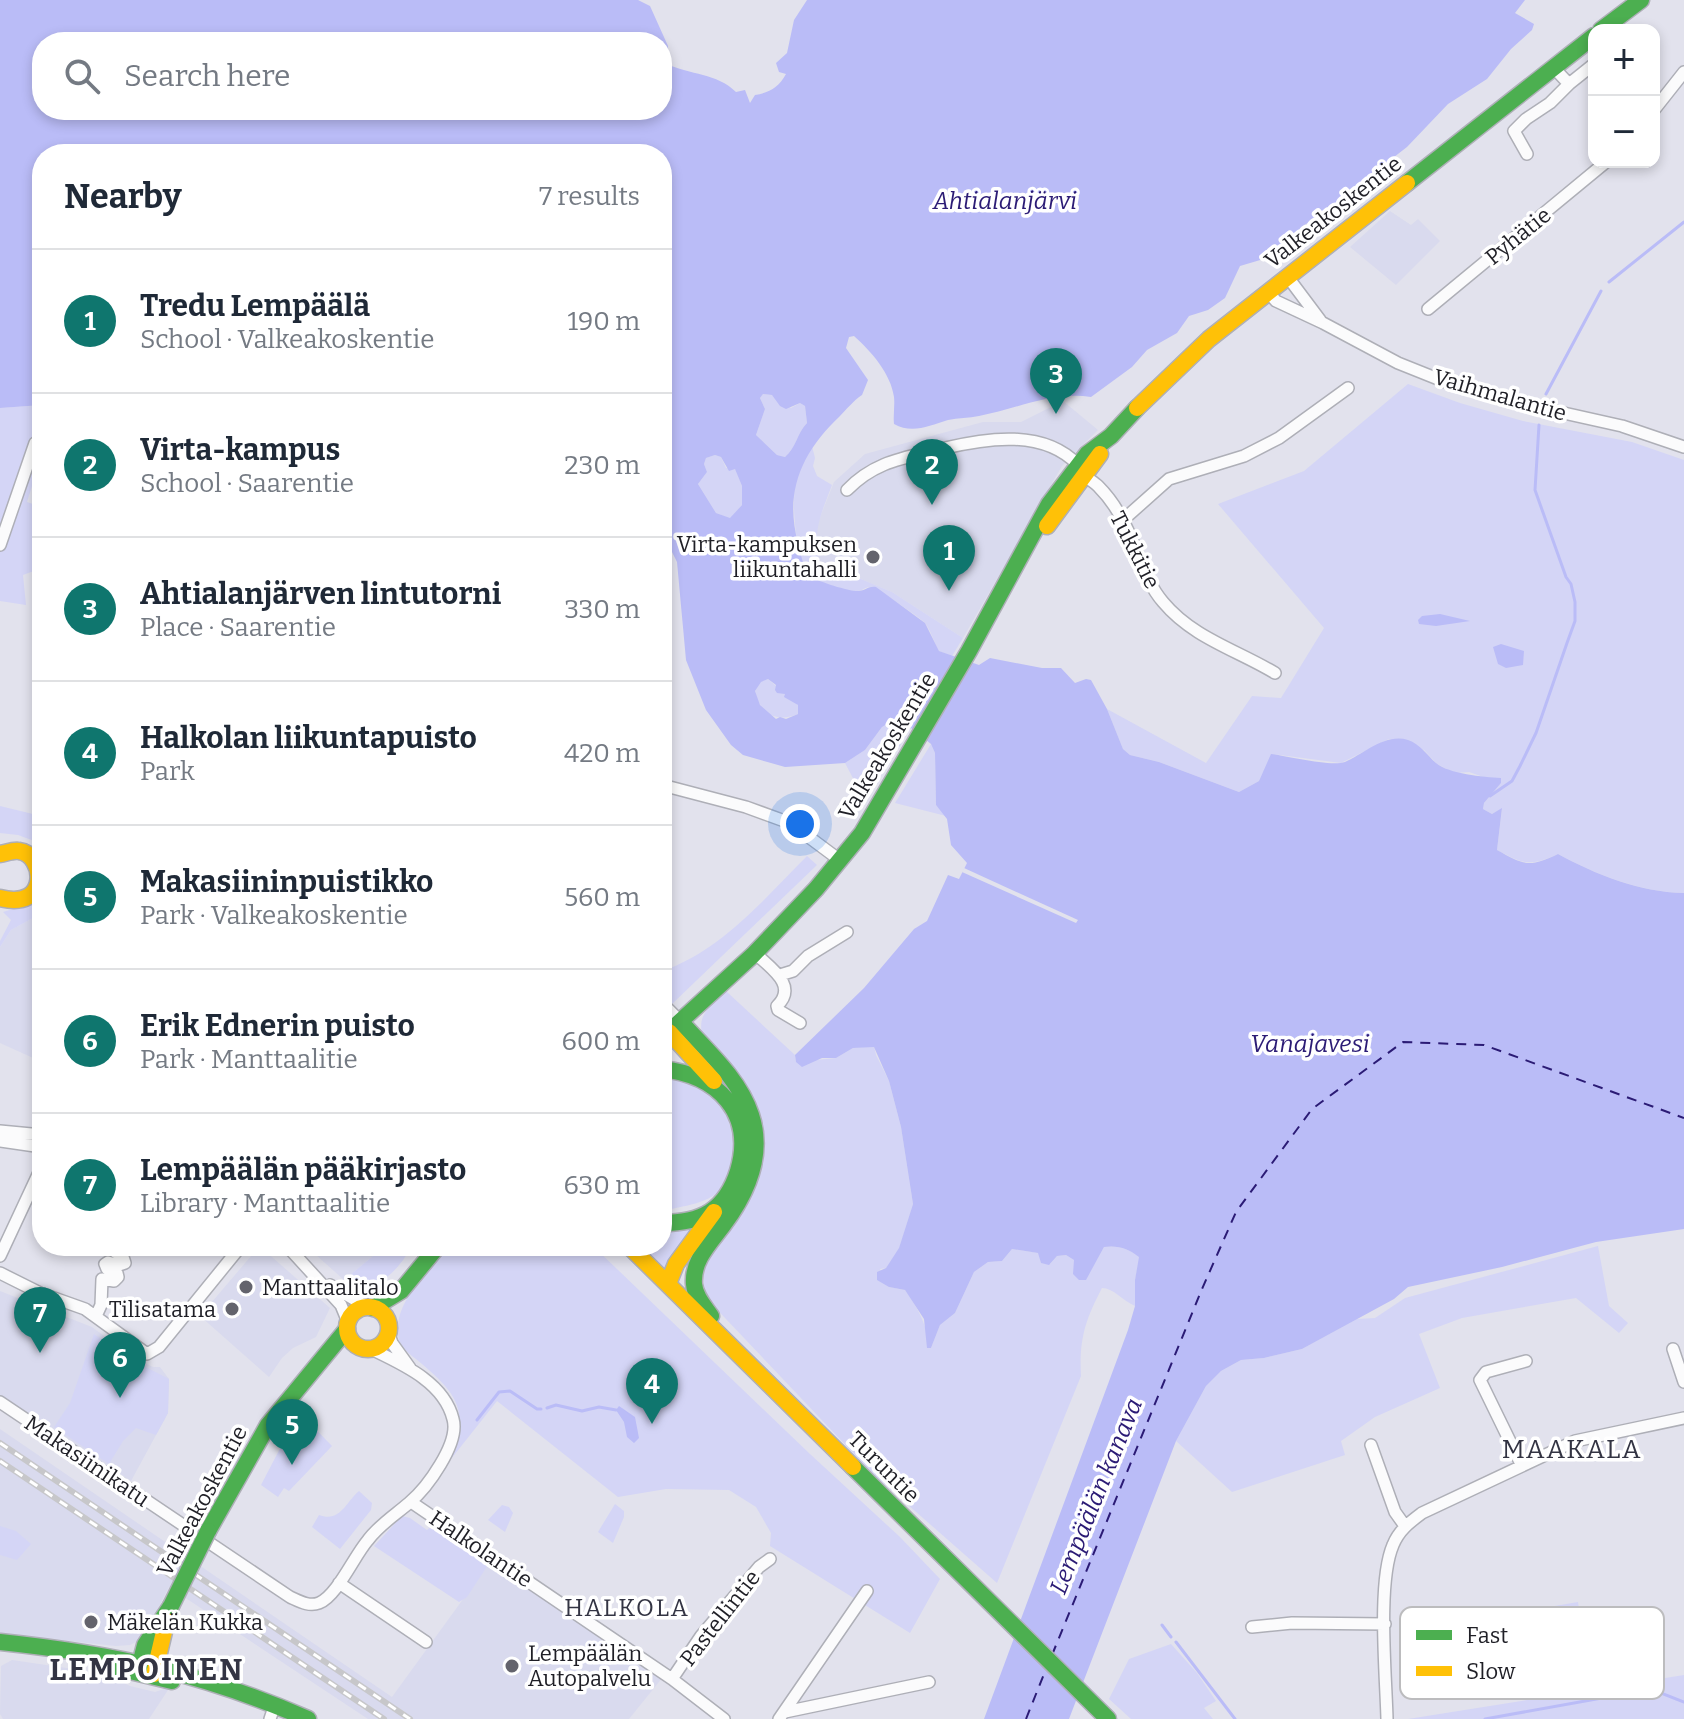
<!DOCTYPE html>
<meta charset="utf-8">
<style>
body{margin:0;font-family:Bitter,serif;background:#f6f6f7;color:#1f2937}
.controls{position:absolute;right:24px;top:24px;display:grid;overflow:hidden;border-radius:16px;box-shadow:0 4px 12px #0003}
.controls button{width:72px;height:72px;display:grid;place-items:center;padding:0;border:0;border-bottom:2px solid #e0e1e3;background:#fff;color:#1f2937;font:40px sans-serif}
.you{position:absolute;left:800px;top:824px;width:28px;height:28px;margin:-20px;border:6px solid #fff;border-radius:50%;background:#1a73e8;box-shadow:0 0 0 12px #1a73e833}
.badge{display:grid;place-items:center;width:52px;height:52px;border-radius:50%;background:#0f766e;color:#fff;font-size:26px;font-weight:700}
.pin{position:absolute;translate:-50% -66px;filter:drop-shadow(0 2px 4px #0008)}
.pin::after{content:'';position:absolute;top:42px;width:28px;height:24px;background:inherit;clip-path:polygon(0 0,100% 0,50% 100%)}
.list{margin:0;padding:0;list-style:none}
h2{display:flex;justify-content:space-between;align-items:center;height:104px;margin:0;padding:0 32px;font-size:34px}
h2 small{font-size:26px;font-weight:400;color:#747a83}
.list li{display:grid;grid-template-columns:52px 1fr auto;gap:24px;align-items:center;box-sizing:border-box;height:144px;padding:0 32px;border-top:2px solid #e0e1e3}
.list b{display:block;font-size:30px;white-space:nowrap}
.list p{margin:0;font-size:26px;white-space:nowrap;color:#747a83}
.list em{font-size:26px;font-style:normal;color:#747a83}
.icon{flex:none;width:44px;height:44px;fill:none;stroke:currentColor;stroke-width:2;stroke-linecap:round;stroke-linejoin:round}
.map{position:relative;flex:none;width:1684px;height:1719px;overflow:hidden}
.search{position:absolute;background:#fff;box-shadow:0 4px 12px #0003;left:32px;top:32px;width:640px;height:88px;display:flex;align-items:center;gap:20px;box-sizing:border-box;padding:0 28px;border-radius:32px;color:#747a83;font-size:30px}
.panel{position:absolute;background:#fff;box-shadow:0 4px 12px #0003;left:32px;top:144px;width:640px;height:1112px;border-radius:32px}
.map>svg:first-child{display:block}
</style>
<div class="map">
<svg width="1684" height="1719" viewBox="0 0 1684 1719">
<rect width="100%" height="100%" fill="#e2e2ed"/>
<path fill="#d9daee" d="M1390,211L1411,225L1418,219L1440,241L1396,285L1350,247Z
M1063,401L1098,430L1062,466L963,638L892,592L849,574L838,577L821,568L815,548L817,525L834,482L865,454L983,422H1021Z
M33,918L42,922V1062L0,1043V947L11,930Z
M306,1246H385L344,1280Z
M257,1249L272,1257L330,1308L316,1337L293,1348L282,1358L269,1377L200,1316Z
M0,1291L92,1327L134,1358L153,1367H160L169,1379L168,1413L131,1481L0,1396Z
M0,1429L392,1697L490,1562L663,1677L629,1719H368L169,1587L150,1624L136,1642L130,1645L116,1646L0,1634Z
M12,1660L87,1671L113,1677L130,1686L155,1692L170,1687L149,1719H3L0,1714L1,1666Z"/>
<path fill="#d4d5f6" d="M1408,384L1460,403L1523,421L1632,442L1684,460V893C1640,892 1597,875 1558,854C1530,867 1523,864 1497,850L1502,809L1492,814L1483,809L1484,803L1501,783L1469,772L1454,773L1437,764L1424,750L1389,739L1341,763L1272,754L1259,781L1239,792L1159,762L1130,755L1123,749L1107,709L1206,763L1252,696L1281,698L1324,628L1218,504L1304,471Z
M763,394L772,395L791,408L800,403L805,406L807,423C797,433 796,448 785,457L777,455L756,435L765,409L760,398Z
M42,405V467L37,470L27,502L42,507V568L23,575L26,605L0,601V408Z
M812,446L815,458L813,466L817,476L832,485C820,517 811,534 821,568L838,577L849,574L892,592L963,638L952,656L939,651C934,642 931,631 925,623C921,618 874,586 869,587C865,587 862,591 858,591C847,592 825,584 816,579C795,567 792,508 795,486C797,472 805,458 812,446Z
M715,455L721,457L726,468H735L742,486V505L730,519L716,513L698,484L707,472L704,464L706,458Z
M768,679L799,706L798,714C777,723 759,714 755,691L760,682Z
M894,719L911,728L865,801L845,763L865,750L882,727Z
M931,744L935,753L936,805L946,816L895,803Z
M0,806L37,815L42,820V854L37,842L18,835L0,833Z
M807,856L817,865L672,1004L662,993V971C721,951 764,899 807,856Z
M26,905L42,907V922L33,918L11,930L0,947V941L11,920L3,912Z
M726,991L795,1055L796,1062L836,1058L853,1048L874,1046L876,1055L889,1081L901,1127L913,1204L899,1249L886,1268L880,1269L889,1287L905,1290C920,1311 925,1323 931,1348L940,1325L955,1313L974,1272L988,1262L1002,1261L1012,1249L1039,1253L1041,1263L1050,1264L1057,1256L1066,1255L1074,1260L1086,1279L1104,1247C1118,1245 1129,1249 1140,1257L1135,1280V1306C1122,1300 1113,1288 1102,1288C1085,1320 1079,1340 1081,1376L997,1583L874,1475L706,1298C699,1270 708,1260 724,1237C751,1198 771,1166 758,1118C756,1108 753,1097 747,1089C734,1070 718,1054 703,1037C696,1015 710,1006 726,991Z
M662,1076C709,1078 737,1111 733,1157C732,1167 730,1178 724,1186C711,1204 682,1206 662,1211Z
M706,1218L664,1269L642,1246H662V1228Z
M385,1246H412C398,1270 385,1284 357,1290L344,1280Z
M451,1246H593L810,1454L900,1537L940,1579L910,1633L770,1546L771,1533L756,1507L729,1490L666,1489L618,1497L497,1401L451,1459C471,1407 455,1392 416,1359C408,1353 399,1346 398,1335C394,1301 430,1269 451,1246Z
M1598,1246L1609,1306L1628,1323L1619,1333L1576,1298L1462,1318L1419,1334L1440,1388L1375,1417L1341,1441L1345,1455L1232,1492L1176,1441L1206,1386L1221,1371L1241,1360L1264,1358L1302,1349L1357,1319L1375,1318L1405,1298Z
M94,1334L132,1360L169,1379L168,1413L156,1435L136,1428L123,1441L109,1464L54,1427L70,1403Z
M299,1412L332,1446L289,1491L284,1488L278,1497L261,1485Z
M359,1491L372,1503L371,1510L340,1549L312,1527L319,1515C340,1523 346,1502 359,1491Z
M615,1504L624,1511V1517L613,1543L598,1532Z
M502,1505L509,1507L513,1513L505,1532L488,1520Z
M402,1516L410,1518L427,1530L434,1524L490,1562L467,1597L459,1602L374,1546Z
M0,1526L16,1531L31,1544L17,1560L0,1555Z
M1578,1602L1583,1636L1490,1651L1485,1618Z
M1171,1644L1197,1673L1216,1701L1204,1708L1213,1719H1131L1109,1699L1129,1659Z
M1684,1675V1719H1408Z"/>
<path fill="#babcf7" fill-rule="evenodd" d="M0,0H638L650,6L668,46L667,64C690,75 717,73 736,92L745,90L750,103L755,95C769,93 779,87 786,74L779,72L776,63L787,53L794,20L807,0H1525L1515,13L1534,24L1532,30L1511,49L1487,79L1448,104L1407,147L1354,188L1334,210L1304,225L1287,252L1240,266L1225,298L1208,310L1189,316L1177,333L1147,350L1132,367L1091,397C1053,391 1016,409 979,416C969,418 958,418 948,420C929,426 912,434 894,424C893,415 895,406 894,397C891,374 871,351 854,336L849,337L846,348L868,380L862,395C853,401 847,409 840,416C802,452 784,491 798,543C801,554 803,569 812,577C819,582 851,592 859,591C867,590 868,586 876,587L925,623L939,651L979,665L990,658L1042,668H1061L1075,683L1086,679L1091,680L1107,709L1123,749L1130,755L1159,762L1239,792L1259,781L1271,754C1288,756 1331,767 1345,762C1364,754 1385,733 1408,740C1420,744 1427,755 1436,763C1449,774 1483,777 1501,778V783L1484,803L1483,809L1492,814L1502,808L1497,850C1524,865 1529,868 1558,854C1597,875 1639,892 1684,893V1229L1596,1242L1502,1267L1408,1287L1394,1299L1302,1349L1264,1358L1241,1360L1221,1371L1206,1386L1176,1441L1069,1719H984L1128,1330L1135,1306V1280L1139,1257C1129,1249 1118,1245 1104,1247L1086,1280H1079L1073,1274L1074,1260L1066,1255L1057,1256L1049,1265L1041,1263L1038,1253L1012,1249L1002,1261L988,1262L974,1272L955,1313L940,1325L931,1348H927L924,1319L905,1290L889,1287L877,1280V1272L886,1268L899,1248L913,1204L901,1127L889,1081L874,1047L853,1048L836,1058H822L802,1067L796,1062L795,1055L864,988L914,929L927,921L948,875L959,879L967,863L951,845L947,819L936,805L935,753L931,744L911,728L894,720L882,727L865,750L845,763L785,767L743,755L731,745L706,710L686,660L677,562L669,546L662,516V154H42V405L0,408ZM42,42H662V110H42ZM763,394L772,395L780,406L786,409L800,403L805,406L807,423C797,433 796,448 785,457L777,455L756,435L765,409L760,398ZM715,455L721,457L729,471L735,469L742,486V505L730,518L716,513L698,484L707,472L704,464L706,458ZM768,679L776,685L775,690L777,693L785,694L784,697L798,705V714L786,719L780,717L776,719L760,705L755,691L761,682Z
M1440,614L1470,621L1436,626L1419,624L1418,620L1422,616Z
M1501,644L1524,651L1523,665L1506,668L1498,664L1493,647Z
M619,1406L635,1417L639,1438L634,1443L627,1437L624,1422L616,1410Z"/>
<path fill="#e2e2ed" d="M964,868L1078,920L1076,923L962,872Z"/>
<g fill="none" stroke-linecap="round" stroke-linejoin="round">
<path stroke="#babcf7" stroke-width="3" d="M1609,282L1684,222
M1546,394L1601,291
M1490,796L1512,781L1520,766L1536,733L1567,643L1575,621V602L1571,584L1566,577L1535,490L1539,425
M547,1408L556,1405L582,1411L599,1407L616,1410
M477,1420L499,1392L510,1391L537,1409H541
M1162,1625L1171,1637
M1176,1642L1235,1719
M1552,1650L1684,1702
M1485,1719L1652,1689"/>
<path stroke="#2b1b75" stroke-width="2" stroke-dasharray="10 8" stroke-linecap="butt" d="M1052,1655L1202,1289L1236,1212L1312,1109L1403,1042L1484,1045L1684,1118
M1026,1719L1046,1669"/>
<defs>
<path id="street" d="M1554,68L1569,84L1594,64
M1654,110L1684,72
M1527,154L1514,131L1526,119L1550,103L1569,84
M1287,276L1320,320
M1268,292L1276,301L1323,323L1398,363L1448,383L1519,403L1622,426L1684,447
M1428,309L1606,162
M847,490C876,460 906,458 945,448C987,438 1044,429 1078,465C1080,468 1081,472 1084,475C1088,479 1094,482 1098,486C1107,495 1117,509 1123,521C1138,547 1143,579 1163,602C1193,638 1237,650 1275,673
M1123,520L1169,479L1244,456L1279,438L1348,388
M0,545L35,443
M662,785L746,807L790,823L841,861
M755,953C769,967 799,985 777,1006L778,1010L800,1023
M780,975L793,971L808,956L847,932
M662,1007H666L681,1022
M0,1131L42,1135
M0,1141L42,1147
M287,1246L341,1305L348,1322
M0,1256L42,1166
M0,1273L40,1293L85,1309L147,1354L159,1347L241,1246
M330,1285L367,1307
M96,1316L101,1305L102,1279L114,1281L118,1277L117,1273L107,1269L105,1264L108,1262L119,1265L125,1263L123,1257L115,1252L117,1246
M388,1332L392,1343L410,1368
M1673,1349L1684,1382
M0,1402L290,1597C299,1601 309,1607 319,1603C337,1596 354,1556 368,1540C379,1525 395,1515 409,1503C427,1488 460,1443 453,1419C444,1382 402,1364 371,1349
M1371,1445L1395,1512L1405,1526
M1521,1464L1480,1380L1486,1372L1526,1361
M411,1502L672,1679L724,1719
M339,1583L426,1642
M1252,1627L1292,1623L1385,1624
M672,1679L701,1636L759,1567L770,1559
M785,1712L929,1682
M270,1719L272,1713
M779,1719L867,1591
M1387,1719C1386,1676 1377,1582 1393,1545C1399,1530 1410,1522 1422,1513L1575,1441L1684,1418"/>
<path id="fast" d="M1601,30L1641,0
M1407,183L1594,36
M681,1022C706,1050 739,1078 751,1115C764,1154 747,1193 724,1224C711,1242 692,1260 694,1284C695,1296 704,1306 711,1316
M662,1038L753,955L816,889L862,833L969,651L1049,504L1087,454L1111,436L1137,408
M662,1069C718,1075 755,1113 738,1171C733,1187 725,1202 710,1212C696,1221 679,1223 662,1223
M373,1308L401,1291L438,1246
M853,1467L1108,1719
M208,1531L268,1425L347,1329
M0,1642C114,1654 202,1673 308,1719
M109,1666L172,1681
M138,1672L145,1645L171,1606"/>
<path id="slow" d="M1137,408L1209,339L1407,183
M1047,526L1100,454
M0,854C6,853 13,850 19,851C45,854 51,911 0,898
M669,1032L714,1081
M629,1246L853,1467
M668,1284L676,1264L714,1212
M347 1328a21 21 0 1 1 42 0a21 21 0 1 1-42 0Z
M154,1674L167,1619"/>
</defs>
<use href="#street" stroke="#aeafb7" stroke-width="14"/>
<use href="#fast" stroke="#aeafb7" stroke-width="19"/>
<use href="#slow" stroke="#aeafb7" stroke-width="19"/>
<use href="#street" stroke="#fbfbfc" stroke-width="11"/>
<use href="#fast" stroke="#4caf50" stroke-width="16"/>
<use href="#slow" stroke="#ffc107" stroke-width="16"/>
<defs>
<path id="rail" d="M0,1443L410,1719
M0,1461L384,1719"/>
</defs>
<use href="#rail" stroke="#c7c7ca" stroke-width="6"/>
<use href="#rail" stroke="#fff" stroke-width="3" stroke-dasharray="9" stroke-linecap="butt"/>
<defs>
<path id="fast-bridge" d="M171,1606L208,1531"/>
</defs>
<use href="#fast-bridge" stroke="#aeafb7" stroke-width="19" stroke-linecap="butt"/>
<use href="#fast-bridge" stroke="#4caf50" stroke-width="16"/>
</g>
<g fill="#63636c" stroke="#fff" stroke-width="3">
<circle cx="873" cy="557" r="8"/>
<circle cx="246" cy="1287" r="8"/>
<circle cx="232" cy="1309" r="8"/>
<circle cx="91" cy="1622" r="8"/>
<circle cx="512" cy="1666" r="8"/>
</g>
<g text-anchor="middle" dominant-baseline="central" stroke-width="7" stroke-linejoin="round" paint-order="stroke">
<g font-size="22" fill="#1f1f26" stroke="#fff">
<text transform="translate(1333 212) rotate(-38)">Valkeakoskentie</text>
<text transform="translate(1518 236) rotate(-39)">Pyhätie</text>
<text transform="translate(1500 395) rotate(16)">Vaihmalantie</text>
<text transform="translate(1135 550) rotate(63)">Tukkitie</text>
<text transform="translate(887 746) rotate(-59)">Valkeakoskentie</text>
<text transform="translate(87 1461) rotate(34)">Makasiinikatu</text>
<text transform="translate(884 1467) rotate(45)">Turuntie</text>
<text transform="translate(202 1501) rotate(-62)">Valkeakoskentie</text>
<text transform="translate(481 1549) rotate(34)">Halkolantie</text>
<text transform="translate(720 1618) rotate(-52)">Pastellintie</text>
</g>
<g font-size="22" fill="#1f1f26" stroke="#fff" text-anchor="start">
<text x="857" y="544" text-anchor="end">Virta-kampuksen<tspan x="857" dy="25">liikuntahalli</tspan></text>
<text x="262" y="1287">Manttaalitalo</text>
<text x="216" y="1309" text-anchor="end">Tilisatama</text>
<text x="107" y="1622">Mäkelän Kukka</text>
<text x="528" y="1653">Lempäälän<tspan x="528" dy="25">Autopalvelu</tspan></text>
</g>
<g font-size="24" font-style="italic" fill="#2b1b75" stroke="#fff">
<text x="1005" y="201">Ahtialanjärvi</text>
<text x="1310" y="1044">Vanajavesi</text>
<text transform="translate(1096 1496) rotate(-68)">Lempäälän kanava</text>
</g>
<g font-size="24" letter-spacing="2" fill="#333443" stroke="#fff">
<text x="627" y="1608">HALKOLA</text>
</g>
<g font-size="26" letter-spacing="2" fill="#333443" stroke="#fff">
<text x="1572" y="1449">MAAKALA</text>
</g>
<g font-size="30" font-weight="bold" letter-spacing="2" fill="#333443" stroke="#fff">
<text x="147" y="1670">LEMPOINEN</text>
</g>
</g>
<rect x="1400" y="1607" width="264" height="92" rx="12" fill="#fff" stroke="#bcbcbe" stroke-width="2"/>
<rect x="1416" y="1630" width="36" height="10" fill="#4caf50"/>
<rect x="1416" y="1666" width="36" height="10" fill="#ffc107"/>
<g font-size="22" fill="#1f1f26">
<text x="1466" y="1643">Fast</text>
<text x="1466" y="1679">Slow</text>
</g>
</svg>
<div class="controls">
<button>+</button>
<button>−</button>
</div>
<div class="you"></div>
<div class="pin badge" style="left:949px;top:591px">1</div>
<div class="pin badge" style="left:932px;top:505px">2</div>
<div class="pin badge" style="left:1056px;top:414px">3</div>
<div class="pin badge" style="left:652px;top:1424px">4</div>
<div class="pin badge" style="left:292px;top:1465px">5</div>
<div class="pin badge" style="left:120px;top:1398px">6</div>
<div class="pin badge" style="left:40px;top:1353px">7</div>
<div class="search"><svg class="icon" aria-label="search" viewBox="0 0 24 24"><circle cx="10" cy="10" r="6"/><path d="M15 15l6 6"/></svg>Search here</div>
<section class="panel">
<h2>Nearby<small>7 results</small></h2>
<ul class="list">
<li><span class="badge">1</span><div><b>Tredu Lempäälä</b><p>School · Valkeakoskentie</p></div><em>190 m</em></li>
<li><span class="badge">2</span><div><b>Virta-kampus</b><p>School · Saarentie</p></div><em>230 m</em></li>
<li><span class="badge">3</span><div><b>Ahtialanjärven lintutorni</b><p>Place · Saarentie</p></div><em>330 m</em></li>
<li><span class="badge">4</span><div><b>Halkolan liikuntapuisto</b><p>Park</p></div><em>420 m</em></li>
<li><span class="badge">5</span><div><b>Makasiininpuistikko</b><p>Park · Valkeakoskentie</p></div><em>560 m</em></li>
<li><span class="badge">6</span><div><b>Erik Ednerin puisto</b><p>Park · Manttaalitie</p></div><em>600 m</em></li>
<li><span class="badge">7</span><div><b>Lempäälän pääkirjasto</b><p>Library · Manttaalitie</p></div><em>630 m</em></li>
</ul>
</section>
</div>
